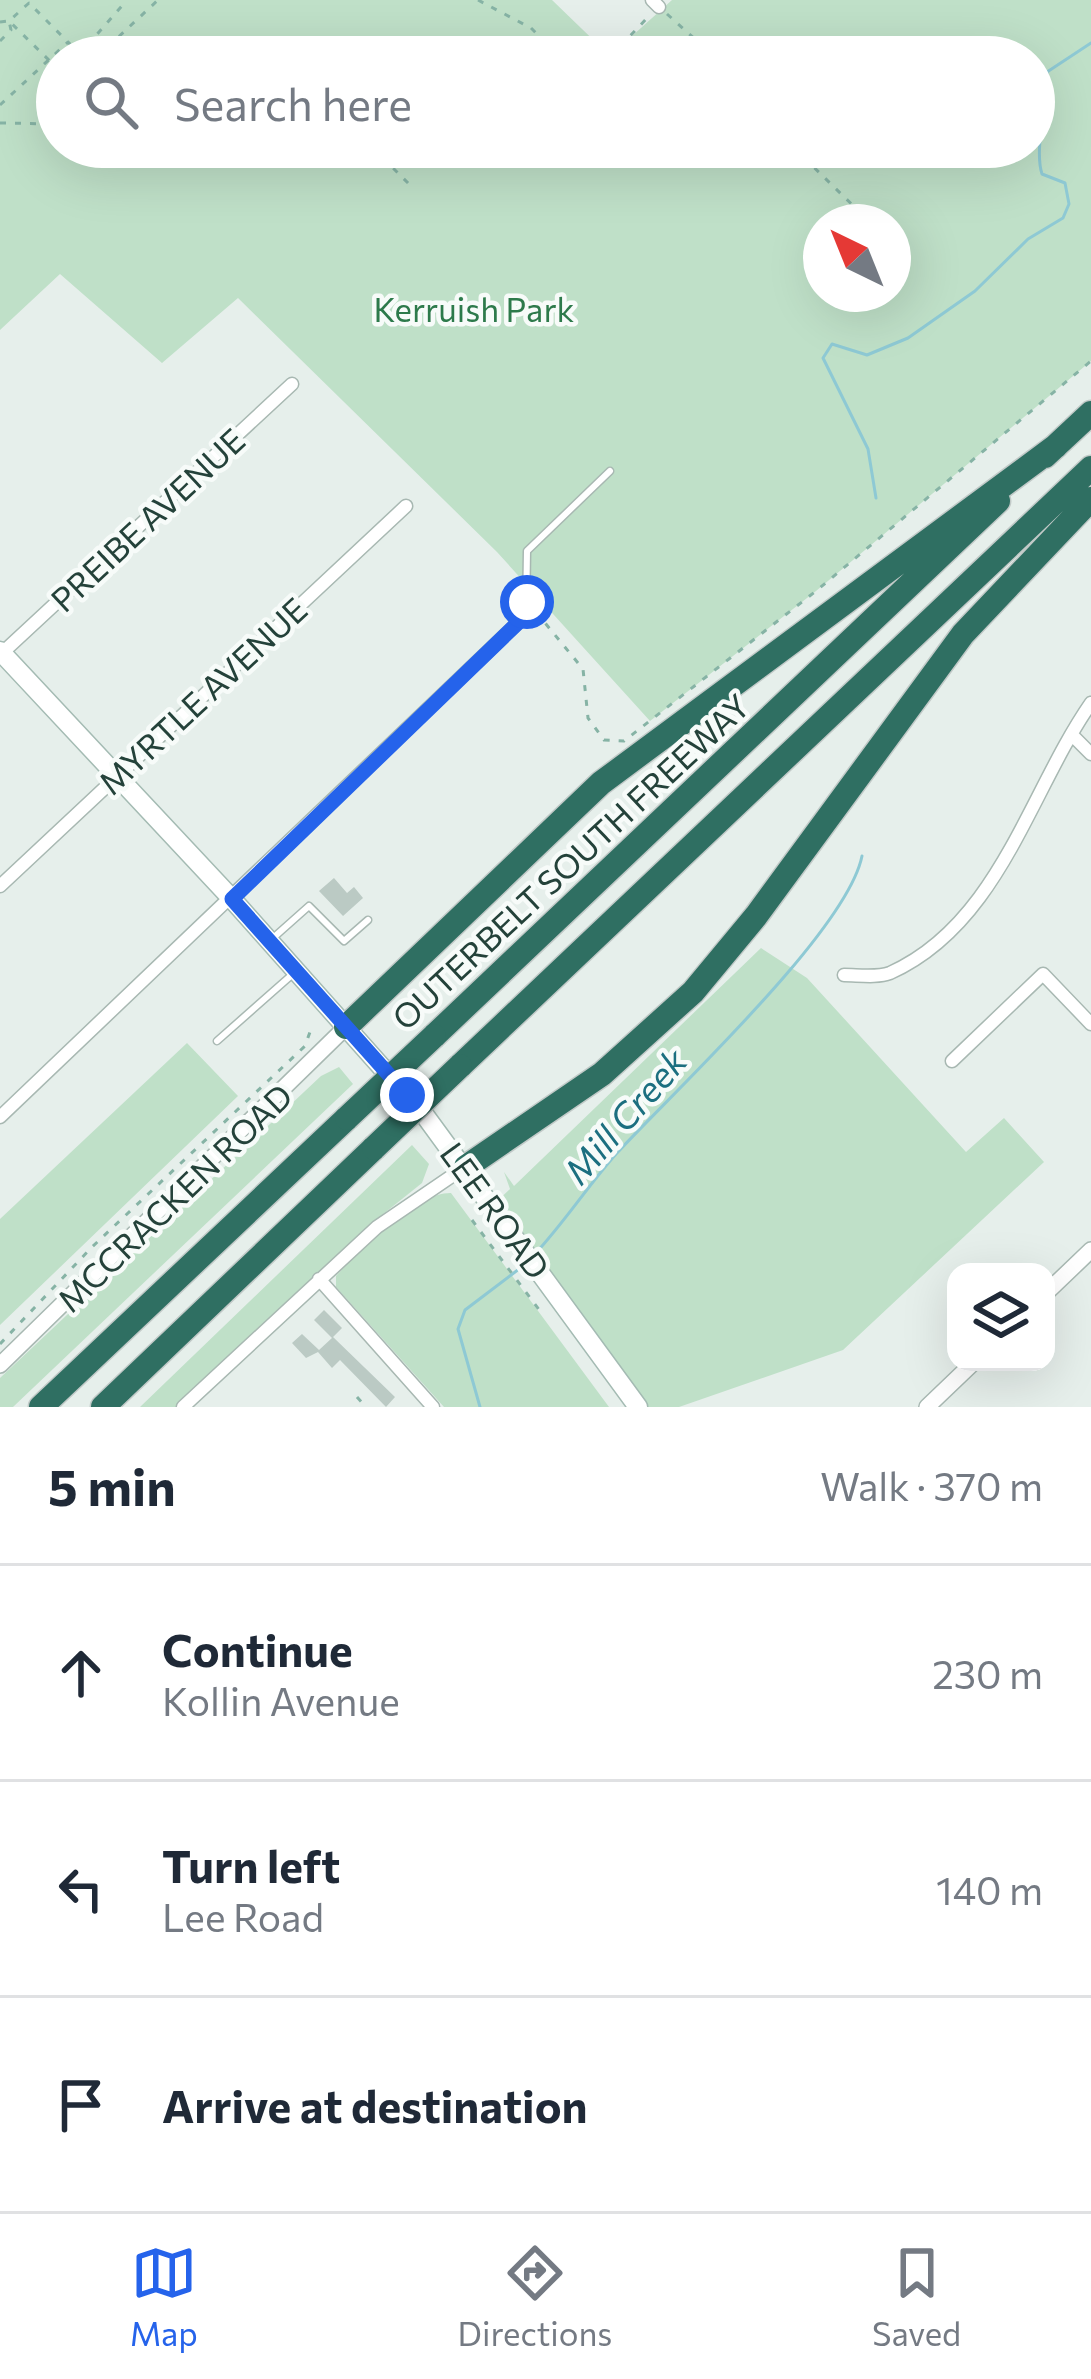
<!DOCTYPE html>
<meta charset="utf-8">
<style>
body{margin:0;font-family:Commissioner,sans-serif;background:#f6f6f7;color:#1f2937}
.controls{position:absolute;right:36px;bottom:36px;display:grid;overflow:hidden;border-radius:24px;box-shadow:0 12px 48px #0002}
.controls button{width:108px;height:108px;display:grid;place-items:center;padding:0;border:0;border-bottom:3px solid #e0e1e3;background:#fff;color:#1f2937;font:60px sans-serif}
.compass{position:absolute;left:803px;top:204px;width:108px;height:108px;border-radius:50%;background:#fff;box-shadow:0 12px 48px #0002;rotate:317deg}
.stop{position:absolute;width:36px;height:36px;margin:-27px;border:9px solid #2563eb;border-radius:50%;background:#fff}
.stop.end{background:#2563eb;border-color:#fff;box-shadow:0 3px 12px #0008}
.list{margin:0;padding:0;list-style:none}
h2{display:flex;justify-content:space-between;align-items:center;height:156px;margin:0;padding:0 48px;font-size:51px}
h2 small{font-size:39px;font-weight:400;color:#747a83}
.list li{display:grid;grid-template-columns:78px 1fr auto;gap:36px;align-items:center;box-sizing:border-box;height:216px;padding:0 48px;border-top:3px solid #e0e1e3}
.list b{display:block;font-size:45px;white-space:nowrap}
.list p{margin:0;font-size:39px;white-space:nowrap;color:#747a83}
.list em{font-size:39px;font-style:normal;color:#747a83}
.icon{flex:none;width:66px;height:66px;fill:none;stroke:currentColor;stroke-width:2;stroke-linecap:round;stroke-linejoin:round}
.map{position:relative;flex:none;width:1091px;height:1407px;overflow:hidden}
.search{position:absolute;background:#fff;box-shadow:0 12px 48px #0002;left:36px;right:36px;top:36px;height:132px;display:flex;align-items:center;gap:30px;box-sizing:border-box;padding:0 42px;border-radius:66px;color:#747a83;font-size:45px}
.sheet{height:804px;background:#fff}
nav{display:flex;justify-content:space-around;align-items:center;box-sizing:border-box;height:168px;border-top:3px solid #e0e1e3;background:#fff;font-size:33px;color:#747a83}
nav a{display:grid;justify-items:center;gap:6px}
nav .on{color:#2563eb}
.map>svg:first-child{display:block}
</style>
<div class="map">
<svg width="1091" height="1407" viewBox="0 0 1091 1407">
<rect width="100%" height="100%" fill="#e6efeb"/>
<path fill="#bfe0c8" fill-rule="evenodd" d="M0,0H552L611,57H57V147H1034V57L611,55L672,0H1091V361L816,591L650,721L497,552L238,298L162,363L60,274L0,330ZM821,222H893V294H821Z
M761,948L807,978L966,1152L1004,1118L1044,1162L843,1350L679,1407H638L494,1204L510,1189L504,1172L514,1186Z
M187,1043L238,1096L0,1325V1219Z
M339,1067L353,1084L13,1407H0V1378L321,1076Z
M412,1145L429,1164L422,1183L367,1227L176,1407H140Z
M451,1193L609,1407H444L336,1287V1276C359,1251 417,1192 451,1193Z"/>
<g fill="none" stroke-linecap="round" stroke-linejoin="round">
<path stroke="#8ec9d4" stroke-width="3" d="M876,498L868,449L823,358L832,344L867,355L908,338L975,291L1028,239L1063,218L1069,204L1065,183L1042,174C1034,151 1047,100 1047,72L1091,43
M534,1255C564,1223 587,1187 616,1154C674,1091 847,931 862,856
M480,1407L458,1329L465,1310L523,1266"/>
</g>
<path fill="#bbcac4" d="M334,878L347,893L354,887L363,898L343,916L319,891Z
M324,1310L342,1328L333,1337L395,1397L386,1407L340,1360L332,1368L318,1352L306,1358L292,1343L302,1334L319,1350L332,1338L314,1320Z"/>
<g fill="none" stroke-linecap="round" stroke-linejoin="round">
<defs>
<path id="service" d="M526,615L527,551L610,471
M273,938L309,906L344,941L368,920
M217,1041L294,973"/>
<path id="minor" d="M652,0L659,7
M0,655L292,384
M1073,736L1091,754
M0,886L406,506
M844,975C858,975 877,978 890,973C999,924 1029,792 1091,703
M952,1061L1043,974L1091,1024
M0,1117L526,615
M319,1279L433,1407
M183,1407L377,1227L465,1167"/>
<path id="tertiary" d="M1046,1293L1091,1250
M0,1365L346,1027
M927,1407L974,1362"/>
<path id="secondary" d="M0,651L232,899L426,1117L638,1407"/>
<path id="motorway" d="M1045,456L1091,413
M346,1027L601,783L1056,446
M434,1036L998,501
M460,1066L1091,468
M466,1167L602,1074L693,992L756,916L963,634L1091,499
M41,1407L347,1118
M103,1407L374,1148"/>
</defs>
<use href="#service" stroke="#a8b8b2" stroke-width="9"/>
<use href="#minor" stroke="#a8b8b2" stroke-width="15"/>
<use href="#tertiary" stroke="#a8b8b2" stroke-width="18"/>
<use href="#secondary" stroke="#a4bbb3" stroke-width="21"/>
<use href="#motorway" stroke="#c2cac8" stroke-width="27"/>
<path stroke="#86b3a5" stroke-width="3" stroke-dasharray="6 9" stroke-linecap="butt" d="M478,0L531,28L560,57
M667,14L715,57
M0,22L9,21L29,3L68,42
M0,41L11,30L9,21L57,68
M97,57L158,0
M610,57L650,15
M0,105L68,42L79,53L85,48L127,0
M0,123L57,124
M372,147L412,187
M793,147L870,222
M536,612L583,669L588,718L604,740L624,741L816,591L1091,361
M472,1220L540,1311
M0,1344L92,1247L305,1046L311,1029
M357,1397L366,1407"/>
<use href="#service" stroke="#fff" stroke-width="6"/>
<use href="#minor" stroke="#fff" stroke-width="12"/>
<use href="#tertiary" stroke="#fff" stroke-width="15"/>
<use href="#secondary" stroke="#fff" stroke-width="18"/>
<use href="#motorway" stroke="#2f6f62" stroke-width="24"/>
<defs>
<path id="motorway-bridge" d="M347,1118L434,1036
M374,1148L460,1066"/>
</defs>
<use href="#motorway-bridge" stroke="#c2cac8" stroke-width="27" stroke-linecap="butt"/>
<use href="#motorway-bridge" stroke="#2f6f62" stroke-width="24"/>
</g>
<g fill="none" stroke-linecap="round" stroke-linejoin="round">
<path stroke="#2563eb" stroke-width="15" d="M407,1095L232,899L526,615L527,602"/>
</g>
<g text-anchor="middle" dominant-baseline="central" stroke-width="9" stroke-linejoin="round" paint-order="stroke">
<g font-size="33" fill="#2d7a4b" stroke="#f7fbf9">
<text x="474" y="308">Kerruish Park</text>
</g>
<g font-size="33" fill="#24423a" stroke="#f7fbf9">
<text transform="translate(147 519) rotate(-43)">PREIBE AVENUE</text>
<text transform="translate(202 695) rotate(-43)">MYRTLE AVENUE</text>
<text transform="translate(570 861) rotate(-43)">OUTERBELT SOUTH FREEWAY</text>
<text transform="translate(174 1197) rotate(-44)">MCCRACKEN ROAD</text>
<text transform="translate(496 1210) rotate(54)">LEE ROAD</text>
</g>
<g font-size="36" font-style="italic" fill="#1c6f80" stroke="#f7fbf9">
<text transform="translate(624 1115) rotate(-49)">Mill Creek</text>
</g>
</g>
</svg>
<div class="controls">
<button><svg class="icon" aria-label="layers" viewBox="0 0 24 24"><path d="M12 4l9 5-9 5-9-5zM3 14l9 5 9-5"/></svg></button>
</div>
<svg class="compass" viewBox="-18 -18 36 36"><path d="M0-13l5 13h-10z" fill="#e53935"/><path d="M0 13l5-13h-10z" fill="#747a83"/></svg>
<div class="stop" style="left:527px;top:602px"></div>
<div class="stop end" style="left:407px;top:1095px"></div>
<div class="search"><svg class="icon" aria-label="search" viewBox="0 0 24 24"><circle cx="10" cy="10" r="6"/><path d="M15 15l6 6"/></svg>Search here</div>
</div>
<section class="sheet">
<h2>5 min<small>Walk · 370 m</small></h2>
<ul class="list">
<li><svg class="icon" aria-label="ahead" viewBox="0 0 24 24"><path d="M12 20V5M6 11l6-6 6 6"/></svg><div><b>Continue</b><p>Kollin Avenue</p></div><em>230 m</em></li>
<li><svg class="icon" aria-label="left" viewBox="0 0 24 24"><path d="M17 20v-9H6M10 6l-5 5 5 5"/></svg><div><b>Turn left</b><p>Lee Road</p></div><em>140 m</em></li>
<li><svg class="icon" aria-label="arrive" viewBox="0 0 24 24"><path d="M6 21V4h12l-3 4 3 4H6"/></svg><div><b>Arrive at destination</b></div></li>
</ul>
</section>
<nav>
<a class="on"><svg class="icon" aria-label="map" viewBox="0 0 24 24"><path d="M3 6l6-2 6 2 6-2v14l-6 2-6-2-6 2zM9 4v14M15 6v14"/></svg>Map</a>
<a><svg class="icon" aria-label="directions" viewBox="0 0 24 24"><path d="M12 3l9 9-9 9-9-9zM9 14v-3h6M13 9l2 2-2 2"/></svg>Directions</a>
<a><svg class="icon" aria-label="saved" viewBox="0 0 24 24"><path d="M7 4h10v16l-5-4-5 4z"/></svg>Saved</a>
</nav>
